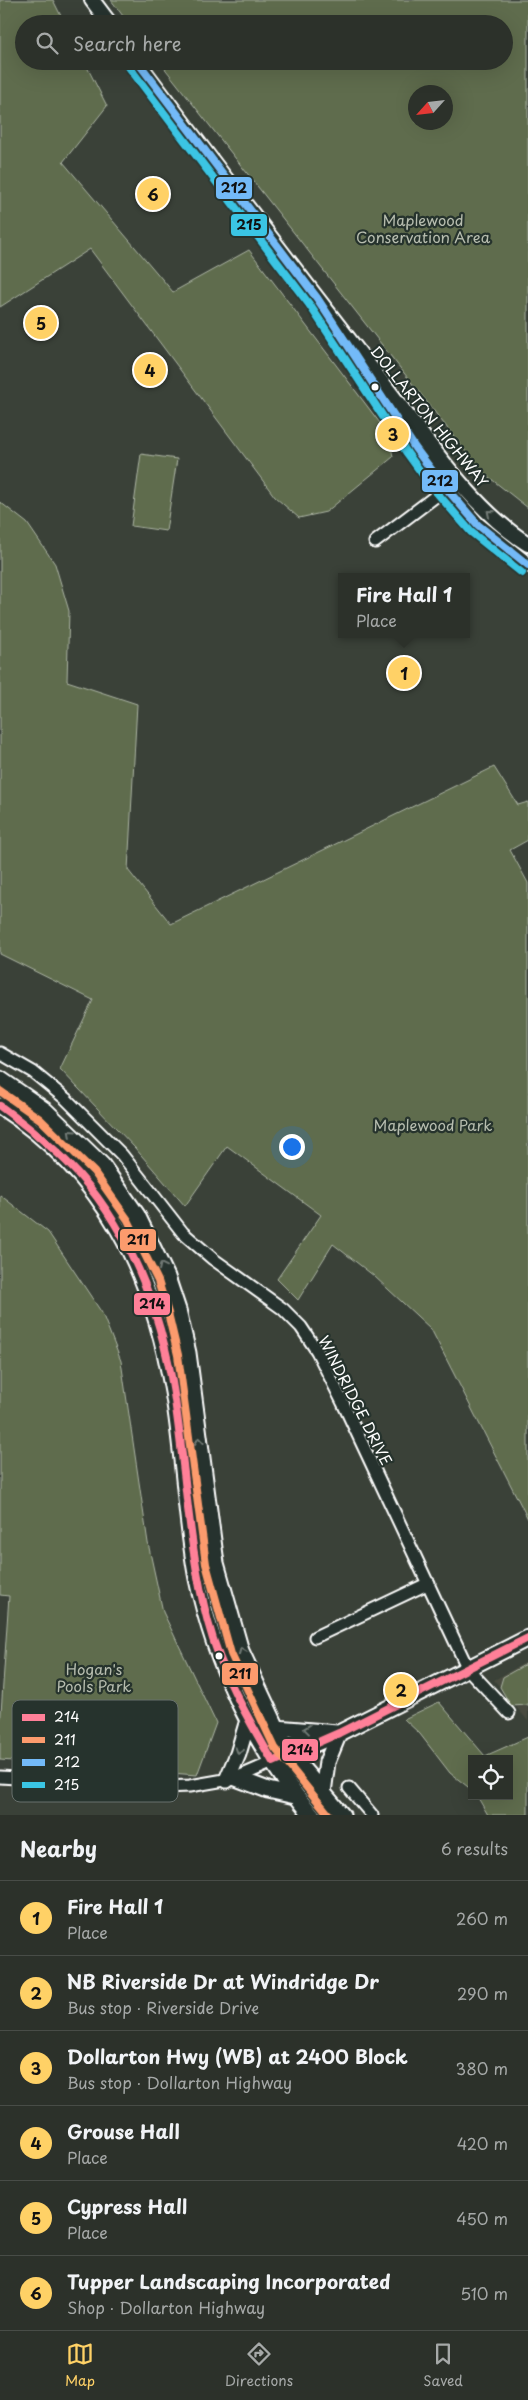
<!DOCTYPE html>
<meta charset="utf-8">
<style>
body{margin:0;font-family:"Playpen Sans",sans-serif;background:#383d36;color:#f1f3f6}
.controls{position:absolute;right:15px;bottom:15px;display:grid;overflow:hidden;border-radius:0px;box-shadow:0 5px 20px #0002}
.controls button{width:45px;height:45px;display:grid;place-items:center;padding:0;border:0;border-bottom:1px solid #484c47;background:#2c312a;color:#f1f3f6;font:25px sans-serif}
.compass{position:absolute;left:408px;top:85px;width:45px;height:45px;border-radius:50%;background:#2c312a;box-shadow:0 5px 20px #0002;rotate:243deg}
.you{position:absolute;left:291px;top:1146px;width:18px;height:18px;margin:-12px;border:4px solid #fff;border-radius:50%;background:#1a73e8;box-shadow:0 0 0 8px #1a73e833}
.badge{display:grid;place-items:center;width:32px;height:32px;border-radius:50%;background:#ffd166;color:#111;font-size:16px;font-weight:700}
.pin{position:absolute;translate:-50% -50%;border:2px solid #fff;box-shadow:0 1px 5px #0006}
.popup{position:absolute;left:338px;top:573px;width:132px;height:65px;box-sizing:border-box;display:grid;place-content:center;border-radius:0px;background:#2c312a;filter:drop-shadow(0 1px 4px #0005);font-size:16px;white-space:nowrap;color:#a6a9a8}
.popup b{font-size:19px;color:#f1f3f6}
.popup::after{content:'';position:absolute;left:50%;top:100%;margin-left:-10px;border:10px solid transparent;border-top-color:#2c312a}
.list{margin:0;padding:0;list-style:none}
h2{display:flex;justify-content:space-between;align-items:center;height:65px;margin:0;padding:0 20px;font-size:21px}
h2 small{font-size:16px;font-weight:400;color:#a6a9a8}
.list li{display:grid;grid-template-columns:32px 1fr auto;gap:15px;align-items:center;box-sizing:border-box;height:75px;padding:0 20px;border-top:1px solid #484c47}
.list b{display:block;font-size:19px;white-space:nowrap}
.list p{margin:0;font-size:16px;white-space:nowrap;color:#a6a9a8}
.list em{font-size:16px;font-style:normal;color:#a6a9a8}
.icon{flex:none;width:28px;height:28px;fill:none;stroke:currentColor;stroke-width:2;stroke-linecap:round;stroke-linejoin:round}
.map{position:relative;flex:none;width:528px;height:1815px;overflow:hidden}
.search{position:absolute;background:#2c312a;box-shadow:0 5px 20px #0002;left:15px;right:15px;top:15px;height:55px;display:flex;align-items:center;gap:12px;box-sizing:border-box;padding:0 18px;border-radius:28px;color:#a6a9a8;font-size:19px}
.sheet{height:515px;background:#2c312a}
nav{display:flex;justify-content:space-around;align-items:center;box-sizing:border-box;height:70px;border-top:1px solid #484c47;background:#2c312a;font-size:14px;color:#a6a9a8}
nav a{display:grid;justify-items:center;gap:2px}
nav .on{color:#ffd166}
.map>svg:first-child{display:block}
</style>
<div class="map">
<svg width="528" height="1815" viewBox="0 0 528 1815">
<rect width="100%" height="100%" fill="#3a4138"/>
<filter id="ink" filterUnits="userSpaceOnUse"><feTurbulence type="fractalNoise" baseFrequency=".02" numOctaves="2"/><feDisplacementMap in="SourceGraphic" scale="10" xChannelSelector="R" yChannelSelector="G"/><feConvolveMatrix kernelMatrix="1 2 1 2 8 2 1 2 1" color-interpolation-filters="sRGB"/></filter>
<g filter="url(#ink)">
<path fill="#484b3f" d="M528,1661V1721L494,1680Z"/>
<path fill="#5e6c4d" stroke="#aeb6a6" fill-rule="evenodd" d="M0,0H53L65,24H24V61H84L107,106L63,162L173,292L249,250L389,435L393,457L326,512L299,518L275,497L90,249L0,307Z
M111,0H528V508L481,471L159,61H504V24H129ZM416,92H446V122H416Z
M141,454L177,459L166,531L131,526Z
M0,502L27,523L55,564L69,611L67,681L137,704L128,870L171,924L494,767L518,805L528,802V840L510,850L528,883V1519L431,1329L374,1276L333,1244L298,1300L277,1279L321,1215L227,1146L185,1206L135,1148L60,1069L93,1000L0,954Z
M0,1195L48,1232L102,1313L121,1361L148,1543L163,1612L216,1723L197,1775L0,1760V1728L9,1596L0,1595Z
M528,1663V1705L511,1706L500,1687L503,1677Z
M439,1702L485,1756L528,1737V1815H488L477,1796H509V1759H472V1790L450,1773L420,1734L404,1719Z"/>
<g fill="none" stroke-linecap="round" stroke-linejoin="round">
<defs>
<path id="minor" d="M375,542L453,483
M0,1053L33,1072L66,1099L122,1155L183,1233L213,1259L283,1309L301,1327L317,1351L343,1403L468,1669L509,1713
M315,1637L429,1583
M0,1777L163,1787L190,1786L236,1778L273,1762
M349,1788L372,1815"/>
<path id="tertiary" d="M92,0L110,24
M137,61C217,169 299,275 381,381C423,434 471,509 528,544
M370,380L439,480L478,525L528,565"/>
<path id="secondary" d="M0,1079L46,1111L102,1165L137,1215L167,1277L178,1310L188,1353L216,1563L241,1651L284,1743L302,1768L342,1815
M0,1106C106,1175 152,1271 173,1392C184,1454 185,1517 197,1579C215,1665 255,1749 312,1815
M276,1728L337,1733
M283,1758L339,1733L528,1638
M236,1778L268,1790L295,1796
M227,1780L238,1754L248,1720
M323,1793L327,1762L339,1733"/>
</defs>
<use href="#minor" stroke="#fff" stroke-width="15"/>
<use href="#tertiary" stroke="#fff" stroke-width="18"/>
<use href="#secondary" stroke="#fff" stroke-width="19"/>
<use href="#minor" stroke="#26332d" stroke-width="11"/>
<use href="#tertiary" stroke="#26332d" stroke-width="14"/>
<use href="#secondary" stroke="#26332d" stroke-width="15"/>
<defs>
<path id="bus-1" d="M0,1106C23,1123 46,1141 67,1162C128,1223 161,1310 174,1394C186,1470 188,1547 208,1622C221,1672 247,1717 273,1762L339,1733L528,1638"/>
<path id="bus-2" d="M0,1091L40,1119L94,1172L128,1220L158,1281L168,1313L178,1355L206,1564L231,1654L275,1748L329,1815"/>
<path id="bus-3" d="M137,61L317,298L415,448L439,480L478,525L528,565"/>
<path id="bus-4" d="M129,67L309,304L407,453L431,486L471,532L522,573"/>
</defs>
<use href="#bus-1" stroke="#26332d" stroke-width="11"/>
<use href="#bus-2" stroke="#26332d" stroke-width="11"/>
<use href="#bus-3" stroke="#26332d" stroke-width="11"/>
<use href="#bus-4" stroke="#26332d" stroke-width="11"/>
<use href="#bus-1" stroke="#ff8098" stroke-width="8"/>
<use href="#bus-2" stroke="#fc9b6d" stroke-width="8"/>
<use href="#bus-3" stroke="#73baf8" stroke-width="8"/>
<use href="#bus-4" stroke="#3ac5e4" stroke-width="8"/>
</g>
<defs><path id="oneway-chevron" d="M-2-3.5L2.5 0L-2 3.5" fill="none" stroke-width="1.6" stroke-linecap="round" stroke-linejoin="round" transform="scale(1.25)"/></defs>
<g stroke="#727a76">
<use href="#oneway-chevron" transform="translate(490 513) rotate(-140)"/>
<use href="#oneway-chevron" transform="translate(71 1133) rotate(-138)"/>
<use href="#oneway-chevron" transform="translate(162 1266) rotate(-116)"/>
<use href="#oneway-chevron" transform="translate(199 1441) rotate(-96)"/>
<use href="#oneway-chevron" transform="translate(242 1651) rotate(-111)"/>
<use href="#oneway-chevron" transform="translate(307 1729) rotate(-173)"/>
<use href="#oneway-chevron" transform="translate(239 1751) rotate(107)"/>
</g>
</g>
<g fill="#fff" stroke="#26332d" stroke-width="2">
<circle cx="375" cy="387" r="4.5"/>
<circle cx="219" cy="1656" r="4.5"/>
</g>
<g text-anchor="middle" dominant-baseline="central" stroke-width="4.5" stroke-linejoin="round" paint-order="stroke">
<g font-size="15" fill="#b7bdaf" stroke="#26332d">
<text x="423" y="219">Maplewood<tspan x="423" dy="17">Conservation Area</tspan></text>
<text x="433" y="1124">Maplewood Park</text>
<text x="94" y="1668">Hogan's<tspan x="94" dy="17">Pools Park</tspan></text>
</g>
<g font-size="15" fill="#fff" stroke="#26332d">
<text transform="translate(430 416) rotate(51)">DOLLARTON HIGHWAY</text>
<text transform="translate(356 1400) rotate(63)">WINDRIDGE DRIVE</text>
</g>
</g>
<rect x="12" y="1700" width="166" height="102" rx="8" fill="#26332d" stroke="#67706c" stroke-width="1"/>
<rect x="22" y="1714" width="23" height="7" fill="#ff8098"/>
<rect x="22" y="1737" width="23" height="6" fill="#fc9b6d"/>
<rect x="22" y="1759" width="23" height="7" fill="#73baf8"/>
<rect x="22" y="1782" width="23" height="6" fill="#3ac5e4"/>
<g font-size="14" fill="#fff">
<text x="54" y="1722">214</text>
<text x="54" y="1745">211</text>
<text x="54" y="1767">212</text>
<text x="54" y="1790">215</text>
</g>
<g stroke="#26332d" stroke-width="2">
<rect x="215" y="176" width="38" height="24" rx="5" fill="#73baf8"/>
<rect x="230" y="213" width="38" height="24" rx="5" fill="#3ac5e4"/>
<rect x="421" y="469" width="38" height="24" rx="5" fill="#73baf8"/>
<rect x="119" y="1228" width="38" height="24" rx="5" fill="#fc9b6d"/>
<rect x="133" y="1292" width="38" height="24" rx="5" fill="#ff8098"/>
<rect x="221" y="1662" width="38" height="24" rx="5" fill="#fc9b6d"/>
<rect x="281" y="1738" width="38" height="24" rx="5" fill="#ff8098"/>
</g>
<g font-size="14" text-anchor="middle" font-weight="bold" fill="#111">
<text x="234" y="193">212</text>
<text x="249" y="230">215</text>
<text x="440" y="486">212</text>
<text x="138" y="1245">211</text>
<text x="152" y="1309">214</text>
<text x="240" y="1679">211</text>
<text x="300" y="1755">214</text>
</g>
</svg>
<div class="controls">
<button><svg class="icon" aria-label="locate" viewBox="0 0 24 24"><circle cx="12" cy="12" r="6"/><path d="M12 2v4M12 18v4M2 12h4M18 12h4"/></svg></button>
</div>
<svg class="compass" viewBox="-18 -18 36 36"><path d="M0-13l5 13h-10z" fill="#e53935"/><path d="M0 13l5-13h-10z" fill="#a6a9a8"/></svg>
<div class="you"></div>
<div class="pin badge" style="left:404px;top:673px">1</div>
<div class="popup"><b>Fire Hall 1</b>Place</div>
<div class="pin badge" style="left:401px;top:1690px">2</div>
<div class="pin badge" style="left:393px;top:434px">3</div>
<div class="pin badge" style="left:150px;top:370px">4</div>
<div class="pin badge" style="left:41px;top:323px">5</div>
<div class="pin badge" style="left:153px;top:194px">6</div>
<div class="search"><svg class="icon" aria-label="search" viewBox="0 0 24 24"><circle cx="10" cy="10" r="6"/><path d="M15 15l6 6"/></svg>Search here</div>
</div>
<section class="sheet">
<h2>Nearby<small>6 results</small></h2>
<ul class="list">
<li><span class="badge">1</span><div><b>Fire Hall 1</b><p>Place</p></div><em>260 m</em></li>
<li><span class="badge">2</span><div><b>NB Riverside Dr at Windridge Dr</b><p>Bus stop · Riverside Drive</p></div><em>290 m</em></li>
<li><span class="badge">3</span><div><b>Dollarton Hwy (WB) at 2400 Block</b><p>Bus stop · Dollarton Highway</p></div><em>380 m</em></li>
<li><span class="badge">4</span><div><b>Grouse Hall</b><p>Place</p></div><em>420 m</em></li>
<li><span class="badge">5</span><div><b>Cypress Hall</b><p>Place</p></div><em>450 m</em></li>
<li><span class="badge">6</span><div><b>Tupper Landscaping Incorporated</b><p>Shop · Dollarton Highway</p></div><em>510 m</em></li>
</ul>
</section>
<nav>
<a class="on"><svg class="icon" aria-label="map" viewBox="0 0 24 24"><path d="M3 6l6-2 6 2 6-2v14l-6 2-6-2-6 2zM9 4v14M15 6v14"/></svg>Map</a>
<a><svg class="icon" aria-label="directions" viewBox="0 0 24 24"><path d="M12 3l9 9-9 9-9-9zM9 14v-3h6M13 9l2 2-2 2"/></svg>Directions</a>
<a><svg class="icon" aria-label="saved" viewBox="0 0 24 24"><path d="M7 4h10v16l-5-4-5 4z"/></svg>Saved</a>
</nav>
